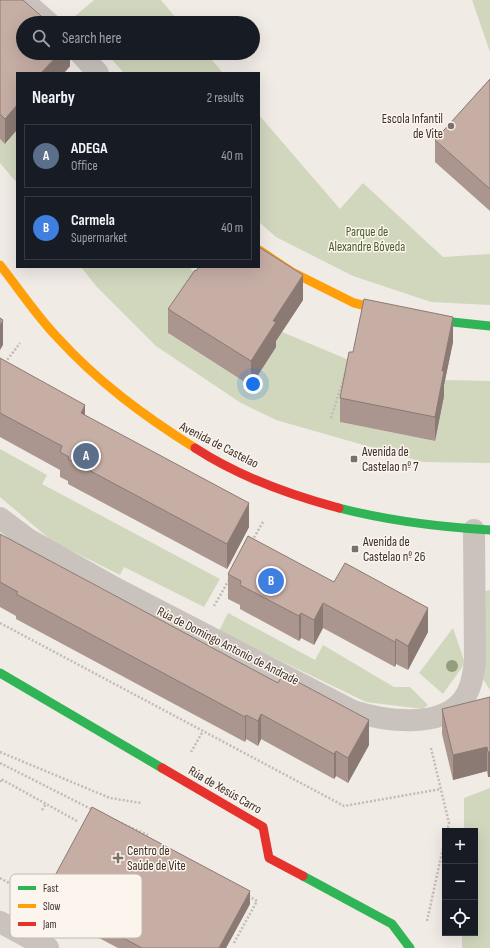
<!DOCTYPE html>
<meta charset="utf-8">
<style>
body{margin:0;font-family:"Sofia Sans Condensed",sans-serif;background:#20242c;color:#f1f3f6}
.controls{position:absolute;right:12px;bottom:12px;display:grid;overflow:hidden;border-radius:0px;box-shadow:0 4px 16px #0002}
.controls button{width:36px;height:36px;display:grid;place-items:center;padding:0;border:0;border-bottom:1px solid #363941;background:#171b24;color:#f1f3f6;font:20px sans-serif}
.you{position:absolute;left:253px;top:384px;width:14px;height:14px;margin:-10px;border:3px solid #fff;border-radius:50%;background:#1a73e8;box-shadow:0 0 0 6px #1a73e833}
.badge{display:grid;place-items:center;width:26px;height:26px;border-radius:50%;background:#d93025;color:#fff;font-size:13px;font-weight:700}
.pin{position:absolute;translate:-50% -50%;border:2px solid #fff;box-shadow:0 1px 4px #0006}
.list{margin:0;padding:0;list-style:none}
h2{display:flex;justify-content:space-between;align-items:center;height:52px;margin:0;padding:0 16px;font-size:17px}
h2 small{font-size:13px;font-weight:400;color:#9ea1a6}
.list li{display:grid;grid-template-columns:26px 1fr auto;gap:12px;align-items:center;box-sizing:border-box;height:64px;margin:0 8px 8px;padding:0 8px;border:1px solid #363941;border-radius:0px}
.list b{display:block;font-size:15px;white-space:nowrap}
.list p{margin:0;font-size:13px;white-space:nowrap;color:#9ea1a6}
.list em{font-size:13px;font-style:normal;color:#9ea1a6}
.icon{flex:none;width:22px;height:22px;fill:none;stroke:currentColor;stroke-width:2;stroke-linecap:round;stroke-linejoin:round}
.map{position:relative;flex:none;width:490px;height:948px;overflow:hidden}
.search{position:absolute;background:#171b24;box-shadow:0 4px 16px #0002;left:16px;top:16px;width:244px;height:44px;display:flex;align-items:center;gap:10px;box-sizing:border-box;padding:0 14px;border-radius:22px;color:#9ea1a6;font-size:15px}
.panel{position:absolute;background:#171b24;box-shadow:0 4px 16px #0002;left:16px;top:72px;width:244px;height:196px;border-radius:0px}
.map>svg:first-child{display:block}
</style>
<div class="map">
<svg width="490" height="948" viewBox="0 0 490 948">
<rect width="100%" height="100%" fill="#f0ebe5"/>
<path fill="#d1d7bd" d="M94,0H161L180,23H79L74,17Z
M472,0H490V52Z
M106,53H206L223,73H124Z
M259,115L340,209L363,183L443,257L490,254V305L431,302L353,276L276,237L259,222Z
M17,130V183L0,163V139L6,144Z
M81,267H189L205,283L169,334L251,386L275,347L273,346L282,332L356,363L340,422L435,441L440,396L445,380L490,381V463L423,462L276,420L241,403L156,346L96,286Z
M0,449L47,475L42,484L220,579L204,607L124,567L120,575L52,541L0,497Z
M490,590V690L483,679L485,591Z
M228,613L315,660L323,645L394,687H410L428,705L423,709L366,702L219,631Z
M453,628L465,663L443,694L419,673Z
M490,788V948H462V933H475V831H464V798Z"/>
<g fill="none" stroke-linecap="round" stroke-linejoin="round">
<path stroke="#c3bbb5" stroke-width="2.5" stroke-dasharray="2 2" stroke-linecap="butt" d="M5,363L20,343
M331,418L346,371
M252,541L263,522
M214,606L229,580
M0,623L344,806L441,789
M431,748L449,823L447,831
M0,752L110,798L141,803
M191,752L203,731
M0,763L93,810
M0,782L1,779L77,821
M42,810L46,804
M121,823L148,835
M0,878L30,895
M427,921L445,839
M234,943L257,901L247,895"/>
<path stroke="#cac3bd" stroke-width="22" d="M23,0L49,23
M80,53L98,73
M0,518L28,539L119,590L353,711C384,721 439,729 462,701C471,690 473,676 475,663L474,530
M0,922L48,948"/>
<path stroke="#30b455" stroke-width="9" d="M424,319L490,326
M339,508C389,521 438,527 490,530
M0,673L162,768
M303,876L392,924L410,948"/>
<path stroke="#ff9f0a" stroke-width="9" d="M259,250L292,272L354,303L392,312
M0,265C19,289 36,315 57,337C98,382 144,416 195,448"/>
<path stroke="#e5322d" stroke-width="9" d="M195,448C238,476 290,495 339,508
M162,768L263,827L269,858L303,876"/>
</g>
<circle fill="#959d7f" cx="452" cy="666" r="6"/>
<path fill="#aa968e" d="M0,0L70,53V66L64,73H17L5,144L0,139Z
M490,79V211L435,162V140Z
M196,271L303,300L276,341V347L251,386L168,333V309Z
M453,342L444,385V396L435,441L340,422V398L353,352Z
M0,358L85,415L249,527L227,569L68,484V481L60,477V470L0,437Z
M0,534L369,745L348,783L336,776L334,779L261,739L258,746L246,739L245,742L16,619V616L0,607Z
M228,574L428,632L408,670L396,664L395,667L323,628L314,645L301,638L299,641L240,609V605L228,599Z
M490,697L488,777L487,771L453,780L442,734V709Z
M44,896L250,904L226,948H118L44,909Z"/>
<path fill="#8b7a74" d="M60,53H70V66L64,73H41Z
M17,105V130L5,144V119Z
M303,275V300L276,341V347L251,386V361L273,321Z
M453,317V342L444,385V396L435,441V417L442,371Z
M3,320V345L0,350V326Z
M85,405V429L81,413Z
M249,503V527L227,569V544Z
M323,603V628L314,645V620Z
M428,608V632L408,670V646Z
M301,613V638L299,641V616Z
M396,639V664L395,667V642Z
M261,714V739L258,746V721Z
M246,715V739L245,742V717Z
M369,720V745L348,783V758Z
M487,747V771L453,780V755Z
M336,751V776L334,779V754Z
M488,752H490V777H488Z
M250,891V904L226,948H219Z"/>
<path fill="#c6aea5" stroke="#8b7a74" d="M0,0H23L49,23H23V53H60L41,73H17V105L5,119L0,114Z
M490,79V189L435,140Z
M259,247L303,275L273,321L276,322L251,361L168,309L195,270L196,271L199,267H259Z
M364,299L453,317L442,371H444L435,417L340,398L349,352H353Z
M0,318L3,320L0,326Z
M0,358L85,405L81,413L249,503L227,544L68,459L69,457L60,452L62,446L0,413Z
M0,534L278,683L283,674L369,720L348,758L336,751L334,754L261,714L258,721L246,715L245,717L16,594L18,592L0,582Z
M248,536L334,582L345,563L428,608L408,646L396,639L395,642L323,603L314,620L301,613L299,616L240,585L241,581L228,574Z
M490,697V752H488L487,747L453,755L442,709Z
M92,807L250,891L219,948H142L44,896Z"/>
<g fill="#7b716b" stroke="#fcf5ed" stroke-width="1.5">
<circle cx="451" cy="126" r="4"/>
<rect x="350" y="455" width="8" height="8" rx="2"/>
<rect x="351" y="545" width="8" height="8" rx="2"/>
<path d="M116 852h4v4h4v4h-4v4h-4v-4h-4v-4h4z"/>
</g>
<g text-anchor="middle" dominant-baseline="central" stroke-width="3" stroke-linejoin="round" paint-order="stroke">
<g font-size="13" fill="#3c302a" stroke="#fcf5ed" text-anchor="start">
<text x="443" y="119" text-anchor="end">Escola Infantil<tspan x="443" dy="15">de Vite</tspan></text>
<text x="362" y="452">Avenida de<tspan x="362" dy="15">Castelao nº 7</tspan></text>
<text x="363" y="542">Avenida de<tspan x="363" dy="15">Castelao nº 26</tspan></text>
<text x="127" y="851">Centro de<tspan x="127" dy="15">Saúde de Vite</tspan></text>
</g>
<g font-size="13" fill="#4a5d2b" stroke="#fcf5ed">
<text x="367" y="232">Parque de<tspan x="367" dy="15">Alexandre Bóveda</tspan></text>
</g>
<g font-size="13" fill="#3c302a" stroke="#fcf5ed">
<text transform="translate(219 445) rotate(27)">Avenida de Castelao</text>
<text transform="translate(228 646) rotate(27)">Rúa de Domingo Antonio de Andrade</text>
<text transform="translate(225 790) rotate(30)">Rúa de Xesús Carro</text>
</g>
</g>
<rect x="10" y="874" width="132" height="64" rx="6" fill="#fcf5ed" stroke="#c2bab2" stroke-width="1"/>
<rect x="18" y="886" width="18" height="4" fill="#30b455"/>
<rect x="18" y="904" width="18" height="4" fill="#ff9f0a"/>
<rect x="18" y="922" width="18" height="4" fill="#e5322d"/>
<g font-size="11" fill="#3c302a">
<text x="43" y="892">Fast</text>
<text x="43" y="910">Slow</text>
<text x="43" y="928">Jam</text>
</g>
</svg>
<div class="controls">
<button>+</button>
<button>−</button>
<button><svg class="icon" aria-label="locate" viewBox="0 0 24 24"><circle cx="12" cy="12" r="6"/><path d="M12 2v4M12 18v4M2 12h4M18 12h4"/></svg></button>
</div>
<div class="you"></div>
<div class="pin badge" style="left:86px;top:456px;background:#5c6f8a">A</div>
<div class="pin badge" style="left:271px;top:581px;background:#3f7fe0">B</div>
<div class="search"><svg class="icon" aria-label="search" viewBox="0 0 24 24"><circle cx="10" cy="10" r="6"/><path d="M15 15l6 6"/></svg>Search here</div>
<section class="panel">
<h2>Nearby<small>2 results</small></h2>
<ul class="list">
<li><span class="badge" style="background:#5c6f8a">A</span><div><b>ADEGA</b><p>Office</p></div><em>40 m</em></li>
<li><span class="badge" style="background:#3f7fe0">B</span><div><b>Carmela</b><p>Supermarket</p></div><em>40 m</em></li>
</ul>
</section>
</div>
